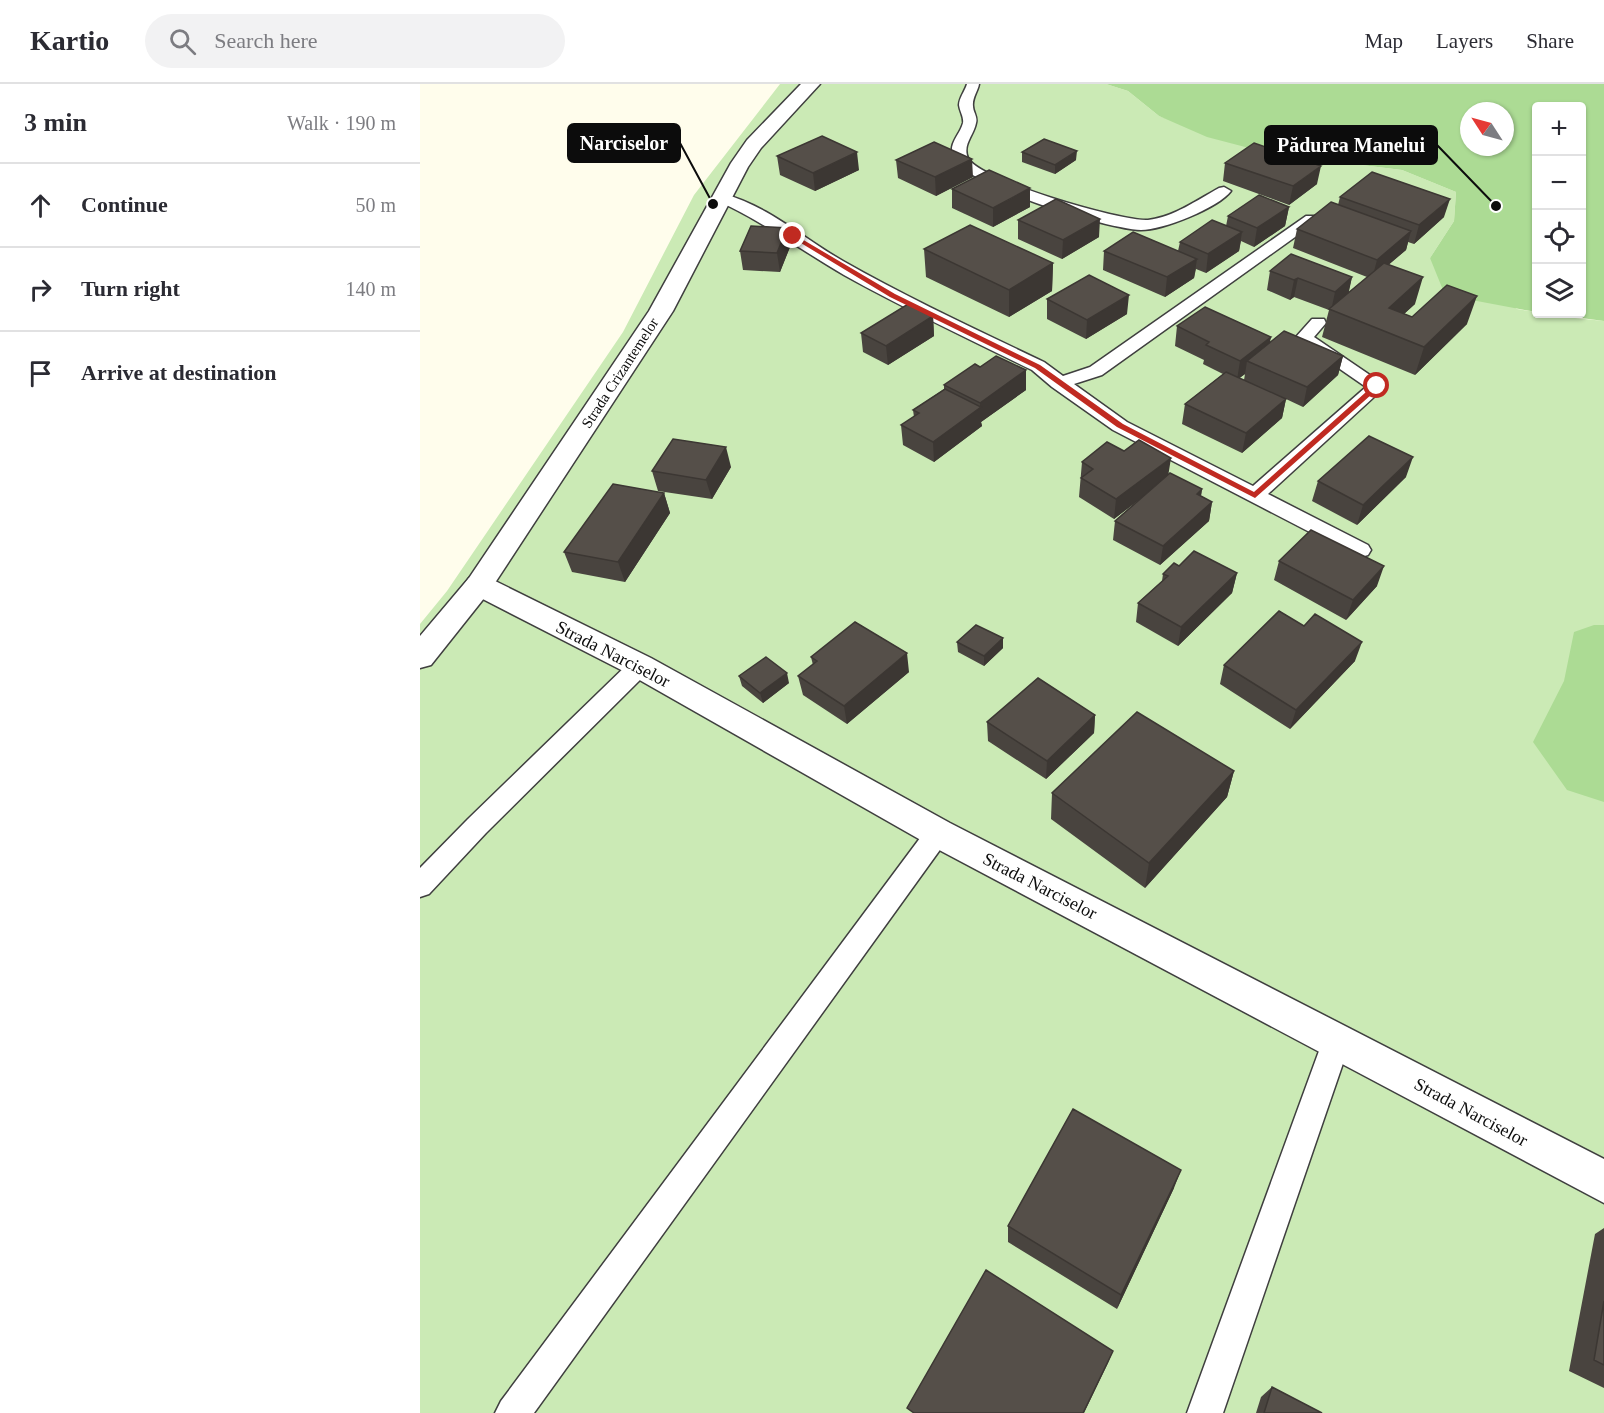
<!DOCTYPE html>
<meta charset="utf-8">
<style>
body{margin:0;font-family:"Times New Roman",serif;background:#f2f2f3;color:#2b2b33}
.controls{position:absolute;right:18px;top:18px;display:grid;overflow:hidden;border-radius:6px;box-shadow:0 2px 4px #0004}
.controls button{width:54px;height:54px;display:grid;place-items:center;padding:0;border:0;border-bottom:2px solid #e1e1e2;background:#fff;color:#2b2b33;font:30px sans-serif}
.compass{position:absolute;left:1040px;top:18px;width:54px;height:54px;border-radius:50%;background:#fff;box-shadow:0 2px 4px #0004;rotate:306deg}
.stop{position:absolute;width:18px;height:18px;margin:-14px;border:4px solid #c02a21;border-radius:50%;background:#fff}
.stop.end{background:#c02a21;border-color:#fff;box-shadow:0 2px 6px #0008}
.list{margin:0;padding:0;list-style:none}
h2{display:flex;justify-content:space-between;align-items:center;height:78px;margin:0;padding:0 24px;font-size:26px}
h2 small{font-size:20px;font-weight:400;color:#7c7c81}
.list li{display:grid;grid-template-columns:39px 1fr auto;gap:18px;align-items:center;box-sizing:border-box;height:84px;padding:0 24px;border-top:2px solid #e1e1e2}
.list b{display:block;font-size:22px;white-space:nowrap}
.list em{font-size:20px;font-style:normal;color:#7c7c81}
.icon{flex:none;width:33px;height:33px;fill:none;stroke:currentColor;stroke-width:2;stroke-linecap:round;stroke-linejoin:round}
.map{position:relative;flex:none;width:1184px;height:1329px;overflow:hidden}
header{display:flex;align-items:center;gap:36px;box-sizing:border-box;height:84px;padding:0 30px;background:#fff;border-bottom:2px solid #e1e1e2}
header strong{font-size:28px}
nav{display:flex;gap:33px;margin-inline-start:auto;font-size:21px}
.search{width:420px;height:54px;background:#f2f2f3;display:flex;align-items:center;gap:15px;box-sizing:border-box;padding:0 21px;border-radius:33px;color:#7c7c81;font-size:22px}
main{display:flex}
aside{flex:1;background:#fff}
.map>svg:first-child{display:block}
</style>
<header>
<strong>Kartio</strong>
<div class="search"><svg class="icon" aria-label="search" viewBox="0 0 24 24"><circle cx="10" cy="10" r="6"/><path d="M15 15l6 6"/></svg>Search here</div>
<nav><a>Map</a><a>Layers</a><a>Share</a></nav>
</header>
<main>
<aside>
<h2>3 min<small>Walk · 190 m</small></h2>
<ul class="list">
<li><svg class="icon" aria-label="ahead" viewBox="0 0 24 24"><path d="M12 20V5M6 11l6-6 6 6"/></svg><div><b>Continue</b></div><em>50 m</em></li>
<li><svg class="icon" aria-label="right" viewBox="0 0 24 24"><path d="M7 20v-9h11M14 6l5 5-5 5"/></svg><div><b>Turn right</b></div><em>140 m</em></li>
<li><svg class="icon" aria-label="arrive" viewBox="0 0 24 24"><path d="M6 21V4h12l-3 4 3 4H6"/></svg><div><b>Arrive at destination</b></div></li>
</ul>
</aside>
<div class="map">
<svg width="1184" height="1329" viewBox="0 0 1184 1329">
<rect width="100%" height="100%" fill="#fffdec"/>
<path fill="#cbeab5" d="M360,0H686L708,7L739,32L852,70L982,86L1036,108L1034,137L1010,174L1097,225L1116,228V230L1184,237V1329H0V540L27,507L203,248L274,111Z"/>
<path fill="#acdb94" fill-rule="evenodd" d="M686,0H1184V237L1131,230H1162V22H1116V228L1025,211L1010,174L1034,137L1036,108L982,86L852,70L787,53L739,32L708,7ZM1049,27H1085V63H1049Z
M1174,541H1184V718L1147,706L1113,658L1144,597L1154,548Z"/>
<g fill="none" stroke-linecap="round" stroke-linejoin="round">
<defs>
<path id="service" d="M547,0H559C558,7 552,14 553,22C553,28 558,33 556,39C554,51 542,61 548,74C558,96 702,138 728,136C754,133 777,116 799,104L804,103L811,107C798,124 743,146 721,146C690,146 543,101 533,73C528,59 540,51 543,39C544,33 540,28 539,21C539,14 545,7 547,0Z
M303,110C347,121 384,155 423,177C488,214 557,246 624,278L643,292L670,283L886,132H896L899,135L896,138L682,291L654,300L707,338L833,402L946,303L875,254L892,235H904L906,239L894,253L966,302L848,410L948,461L951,466L948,471L941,473L934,471L693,346L632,303L612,286C549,255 485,225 424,191C381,166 344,138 298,117L296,114L298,111Z
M220,574L228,576L231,582L228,588L66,749L9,810L0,813V784L48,735L212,576Z
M518,738L527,742L531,749L527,756L114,1329H75L81,1317L509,742Z
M917,942L927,946L931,956L803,1329H767L903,956L907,946Z"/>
<path id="minor" d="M59,491L69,494L231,574L530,739L1184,1075V1119L506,759L209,590L49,508L44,501L49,494Z"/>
<path id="tertiary" d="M381,0H400L341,64L328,83L253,227L69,508L11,581L0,584V552L49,494L229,227L311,79L327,56Z"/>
</defs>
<use href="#service" stroke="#3f3f3f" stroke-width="3"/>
<use href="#minor" stroke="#3f3f3f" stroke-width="3"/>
<use href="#tertiary" stroke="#3f3f3f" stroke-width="3"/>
<use href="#service" fill="#fff" fill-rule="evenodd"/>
<use href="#minor" fill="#fff" fill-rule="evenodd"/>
<use href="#tertiary" fill="#fff" fill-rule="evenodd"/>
</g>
<path fill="#49443f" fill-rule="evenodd" d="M602,68L656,76L635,90L602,78Z
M357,72L439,86L395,107L360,91Z
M476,76L553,93L516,112L478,94Z
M805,79L897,100L869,121L803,97Z
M532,105L610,123L573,143L532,124Z
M920,113L1024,133L994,160L988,158L986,166L969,180L995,220L984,230L992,233L1047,240L995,291L902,253L909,226L874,213L870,216L847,206L850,187L932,193L928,209L947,193L873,164L877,145L918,121Z
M869,123L865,142L834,163L821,157L819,167L786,189L776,185L774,194L745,213L683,186L684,167H758L760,158L806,142L808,132Z
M598,136L679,153L642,175L598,155Z
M370,163L360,188L323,186L320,167Z
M504,165L633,179L632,207L589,233L506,193Z
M627,215L707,230L666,255L627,235Z
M513,232L514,252L468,281L443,268L441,249Z
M757,242L851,253L849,259L923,272L918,291L883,323L866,315L862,334L822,369L762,340L765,320L803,290L783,280L784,276L755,262ZM825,290L824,296L819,294Z
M560,283L606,286V306L561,338L562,342L514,378L483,361L481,341L494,333L493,326L524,305V301Z
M662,378L748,390L782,405L781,412L792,418L789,437L740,481L693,456L695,437L723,413L694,435L659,413Z
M311,383L292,415L238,407L232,387Z
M986,393L937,441L892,417L898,397Z
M244,409L250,429L205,498L152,488L144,468Z
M859,477L957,502L926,536L854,496Z
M759,482L817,489L812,509L758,562L716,538L718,519L742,497L743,490Z
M884,542L935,577L870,645L800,600L804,581Z
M583,554V564L564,582L538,568L537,558Z
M391,573L489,588L427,640L383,611L378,592L393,581Z
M319,592L369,599L343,619L322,602Z
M675,631L674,649L626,695L568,657L567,638Z
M814,687L807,713L725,804L631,735L632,709Z
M754,1104L697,1225L588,1158V1142Z
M1184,1144V1304L1149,1287L1175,1150Z
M852,1303L902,1329H836L841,1313Z"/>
<path fill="#3c3733" d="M657,67L656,76L635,90V81Z
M437,68L439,86L395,107L393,89Z
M552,75L553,93L516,112L515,93Z
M901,82L897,100L869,121L873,102Z
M610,104V123L573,143V124Z
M1030,115L1024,133L994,160L999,141Z
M869,123L865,142L834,163L837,144Z
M680,135L679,153L642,175L643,156Z
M367,144L370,163L360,188L357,169Z
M991,147L986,166L952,195L957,176Z
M822,148L819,167L786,189L788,170Z
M777,175L774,194L745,213L747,193Z
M633,179L632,207L589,233V206Z
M932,193L928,212L911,227L915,208Z
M1003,193L995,220L965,247L969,224Z
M878,194L874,213L870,216L874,196Z
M709,211L707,230L666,255L667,236Z
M1057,212L1047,240L995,291L1004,263Z
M513,232L514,252L468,281L466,262Z
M851,253L847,272L827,277L825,290L817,296L820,277Z
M923,272L918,291L883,323L887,303Z
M606,286V306L561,338L562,342L514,378L513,358L560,324V319Z
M866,315L862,334L822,369L826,349Z
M306,363L311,383L292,415L286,396Z
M993,373L986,393L937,441L943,421Z
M751,374L748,393L694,435L696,415Z
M782,405L779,424L777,410Z
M244,409L250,429L205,498L198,478Z
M792,418L789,437L740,481L743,462Z
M964,482L957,502L926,536L933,516Z
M817,489L812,509L758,562L761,543Z
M583,554V564L564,582V572Z
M942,558L935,577L870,645L876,626Z
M487,569L489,588L427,640L424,622Z
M367,589L369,599L343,619L340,609Z
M675,631L674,649L626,695L627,677Z
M814,687L807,713L725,804L729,779Z
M761,1086L754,1104L697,1225L701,1211Z
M693,1267L688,1279L664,1329H663Z"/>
<path fill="#554f49" stroke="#3c3733" stroke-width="1.5" d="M402,52L437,68L393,89L357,72Z
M624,55L657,67L635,81L602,68Z
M514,58L552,75L515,93L476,76Z
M834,59L901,82L873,102L805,79Z
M569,86L610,104L573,124L532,105Z
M952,88L1030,115L999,141L920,113Z
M839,111L869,123L837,144L808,132Z
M636,115L680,135L643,156L598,136Z
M911,118L991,147L957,176L877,145Z
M792,136L822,148L788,170L760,158Z
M550,141L633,179L589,206L504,165Z
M331,142L367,144L357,169L320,167Z
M713,148L777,175L747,193L684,167Z
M871,170L932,193L915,208L878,194L874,196L850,187Z
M964,179L1003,193L969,224L992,233L1027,201L1057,212L1004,263L909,225Z
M669,191L709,211L667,236L627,215Z
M488,220L513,232L466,262L441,249Z
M785,223L851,253L820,277L786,261L789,258L757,242Z
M864,247L923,272L887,303L827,277Z
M576,272L606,286L560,319L524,301L555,280L560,283Z
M806,288L866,315L826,349L765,320Z
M525,305L561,323L513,358L481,341L499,329L493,326Z
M949,352L993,373L943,421L898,397Z
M253,355L306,363L286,396L232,387Z
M719,356L751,374L696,415L661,394L673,385L662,378L687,358L704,367Z
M750,389L782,405L777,410L792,418L743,462L695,437Z
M193,400L244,409L198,478L144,468Z
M891,446L964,482L933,516L859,477Z
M774,467L817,489L761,543L718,519L748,492L743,490L754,479L759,482Z
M859,527L884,542L895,530L942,558L876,626L804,581Z
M435,538L487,569L424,622L378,592L397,577L391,573Z
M556,541L583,554L564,572L537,558Z
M346,573L367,589L340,609L319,592Z
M618,594L675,631L627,677L567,638Z
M717,628L814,687L729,779L632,709Z
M653,1025L761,1086L701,1211L588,1142Z
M566,1186L693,1267L663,1329H494L487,1324Z
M1184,1217V1281L1174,1276Z
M852,1303L902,1329H844Z"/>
<path fill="#c02a21" d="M371,151H375L475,210L620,281L703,340L834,408L955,300L961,302L835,414L697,343L615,284L470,213L371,153Z"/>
<g text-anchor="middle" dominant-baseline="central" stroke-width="6" stroke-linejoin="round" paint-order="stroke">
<g font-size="15" fill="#0c0c0c" stroke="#fff">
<text transform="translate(200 289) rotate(-57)">Strada Crizantemelor</text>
</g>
<g font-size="18" fill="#0c0c0c" stroke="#fff">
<text transform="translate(193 570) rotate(27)">Strada Narciselor</text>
<text transform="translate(620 802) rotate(27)">Strada Narciselor</text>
<text transform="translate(1051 1028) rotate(28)">Strada Narciselor</text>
</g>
</g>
<path fill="none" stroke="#0c0c0c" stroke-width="2" d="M293 120L260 59M1076 122L1017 61"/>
<g fill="#0c0c0c" stroke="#fff" stroke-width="2">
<circle cx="293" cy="120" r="6"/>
<circle cx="1076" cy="122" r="6"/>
</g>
<g fill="#0c0c0c" stroke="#0c0c0c" stroke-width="2">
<rect x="148" y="40" width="112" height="38" rx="6"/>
<rect x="845" y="42" width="172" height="38" rx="6"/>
</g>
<g font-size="20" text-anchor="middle" font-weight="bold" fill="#fff">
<text x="204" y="66">Narciselor</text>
<text x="931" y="68">Pădurea Manelui</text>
</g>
</svg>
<div class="controls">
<button>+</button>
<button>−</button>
<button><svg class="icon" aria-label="locate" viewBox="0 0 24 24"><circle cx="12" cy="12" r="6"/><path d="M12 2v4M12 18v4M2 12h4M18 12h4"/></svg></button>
<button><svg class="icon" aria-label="layers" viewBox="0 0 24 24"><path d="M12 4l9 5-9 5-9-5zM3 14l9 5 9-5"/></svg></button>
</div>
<svg class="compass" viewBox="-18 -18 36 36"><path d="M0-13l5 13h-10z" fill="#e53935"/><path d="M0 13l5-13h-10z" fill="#7c7c81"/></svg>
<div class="stop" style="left:957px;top:302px"></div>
<div class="stop end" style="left:373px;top:152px"></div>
</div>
</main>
